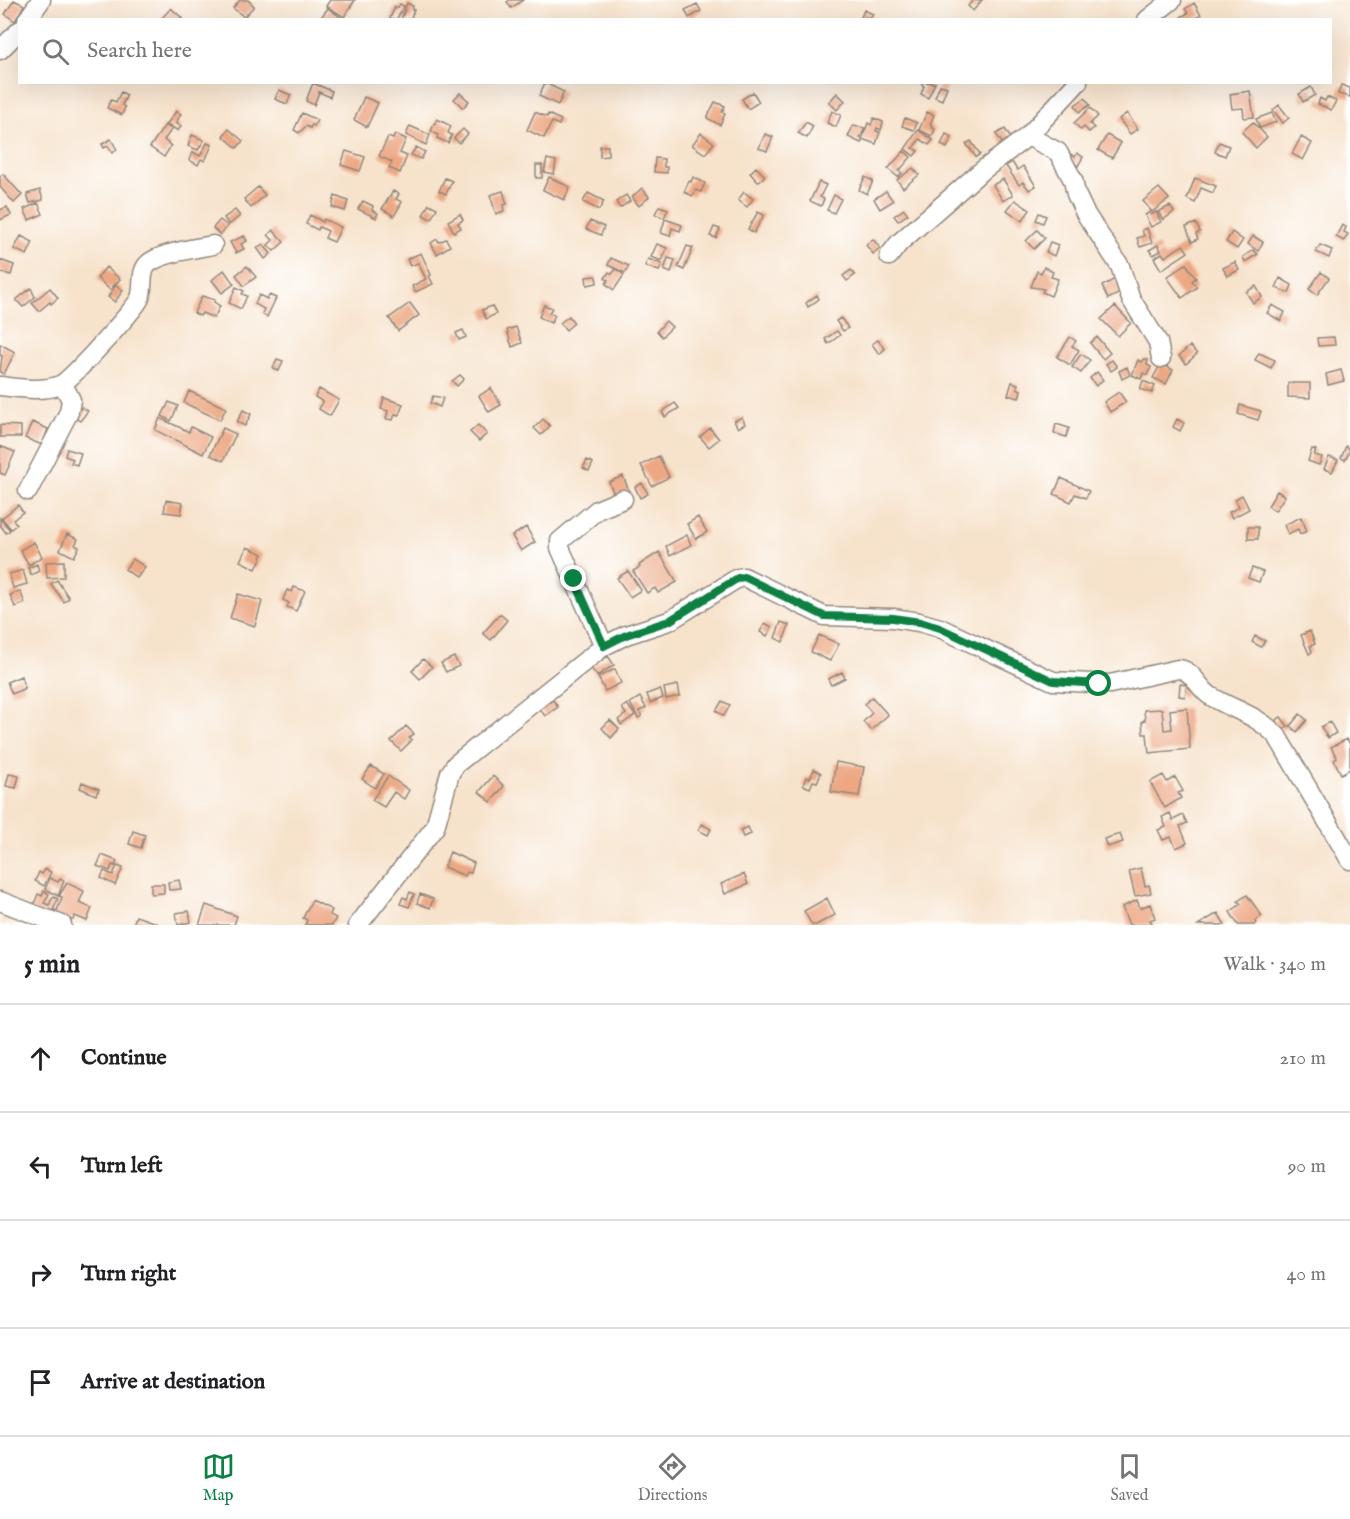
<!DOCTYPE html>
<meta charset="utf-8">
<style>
body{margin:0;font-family:"IM FELL English",serif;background:#f6f6f6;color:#202124}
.stop{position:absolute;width:18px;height:18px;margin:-14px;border:4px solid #0b8043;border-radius:50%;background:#fff}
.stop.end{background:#0b8043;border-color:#fff;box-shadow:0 2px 6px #0008}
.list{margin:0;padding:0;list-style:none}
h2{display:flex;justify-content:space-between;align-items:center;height:78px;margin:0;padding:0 24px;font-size:26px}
h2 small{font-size:20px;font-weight:400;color:#757577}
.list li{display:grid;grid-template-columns:39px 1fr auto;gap:18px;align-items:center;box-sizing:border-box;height:108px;padding:0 24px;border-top:2px solid #e0e0e0}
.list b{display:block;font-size:22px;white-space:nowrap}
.list em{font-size:20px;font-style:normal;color:#757577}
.icon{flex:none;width:33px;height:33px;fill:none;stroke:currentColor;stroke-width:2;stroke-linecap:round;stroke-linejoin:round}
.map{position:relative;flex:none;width:1350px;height:925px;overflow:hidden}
.search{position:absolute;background:#fff;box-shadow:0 6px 24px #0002;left:18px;right:18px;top:18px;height:66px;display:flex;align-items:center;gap:15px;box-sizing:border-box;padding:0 21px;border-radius:0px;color:#757577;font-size:22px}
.sheet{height:510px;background:#fff}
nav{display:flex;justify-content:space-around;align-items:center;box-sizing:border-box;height:84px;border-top:2px solid #e0e0e0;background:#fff;font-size:16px;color:#757577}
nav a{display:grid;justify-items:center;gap:3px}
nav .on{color:#0b8043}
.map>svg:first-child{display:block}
</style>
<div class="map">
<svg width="1350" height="925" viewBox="0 0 1350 925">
<rect width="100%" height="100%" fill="#fff"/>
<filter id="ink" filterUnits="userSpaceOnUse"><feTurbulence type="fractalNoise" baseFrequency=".0167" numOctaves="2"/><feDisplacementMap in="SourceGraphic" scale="12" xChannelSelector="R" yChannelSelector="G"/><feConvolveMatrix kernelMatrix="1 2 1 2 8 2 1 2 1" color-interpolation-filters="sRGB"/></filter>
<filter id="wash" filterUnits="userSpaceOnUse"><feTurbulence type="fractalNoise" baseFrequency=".008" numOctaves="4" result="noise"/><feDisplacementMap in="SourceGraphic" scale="24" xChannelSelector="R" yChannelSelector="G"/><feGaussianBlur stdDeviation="1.35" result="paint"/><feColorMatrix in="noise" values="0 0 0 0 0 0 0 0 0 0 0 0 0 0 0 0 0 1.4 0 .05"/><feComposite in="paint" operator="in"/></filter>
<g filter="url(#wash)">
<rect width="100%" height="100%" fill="#f7e3cc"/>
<g id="blocks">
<path fill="#eda783" d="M14,0L24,5L15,21L5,14Z
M240,0H248L254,6L244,17L233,8Z
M330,0H355L344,17L326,6Z
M510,0H523L511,8L507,2Z
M973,0H982L973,11L968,6Z
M407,3L413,6L412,10H414L410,20H401Z
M1194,3L1201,15L1193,20H1182L1181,17L1188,13L1185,9Z
M400,4L404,6L396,20L390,18L395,7L398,8Z
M697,4L701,11L689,18L685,10Z
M171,8L182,18L180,20H160Z
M328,8L344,20H319Z
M864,10L873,14L870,19L865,17V20H860Z
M923,82L935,83L928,98L921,94L924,86L922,85Z
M313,83L332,91L330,97L319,92L314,105L306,101Z
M545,83L564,92L558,105L539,96Z
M940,85L947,87L942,100L935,97Z
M1341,85L1350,88V97L1338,94Z
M1311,87L1315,95L1303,102L1299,94Z
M279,90L291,95L287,104L275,99Z
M1250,91L1254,117L1244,118L1243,108L1232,109L1230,94Z
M121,92L127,95L122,105L125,107L122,115L107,108L111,100L116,102Z
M753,92L759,102L748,109L742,99Z
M460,93L469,101L463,108L454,99Z
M837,93L845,101L837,110L829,102Z
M364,97L378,103L367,127L354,120Z
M1327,97L1336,101L1331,110L1318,104L1320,98L1325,101Z
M1085,98L1090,105L1079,112L1075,105Z
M715,102L725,106L722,112L725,114L720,125L707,118Z
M1279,105L1289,118L1283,123L1273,110Z
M1090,108L1098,116L1090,124L1094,128L1089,132L1084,127L1081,130L1074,123Z
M176,111L181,114L176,123L181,126L178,131L167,124Z
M832,111L841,115L836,127L827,123Z
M535,112L547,117L548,114L561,120L559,125L552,122L544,138L527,130Z
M927,112L934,115L930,124L932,125L931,127L935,129L932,136L919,130Z
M302,113L317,120L314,126L312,125L310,128L306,126L299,133L294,130Z
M1127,113L1138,129L1130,134L1119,119Z
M1272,113L1276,122L1260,128L1256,119Z
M874,118L883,122L881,130L877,128L876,131L880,132L876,144L862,139L868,123L871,125Z
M905,118L917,123L914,130L902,126Z
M437,119L451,126L448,133L452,135L448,143L437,138L438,135L431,131Z
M806,122L813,126L807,138L798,133Z
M1253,122L1267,137L1256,148L1242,132Z
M165,125L172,129L164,140L171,146L164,157L150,147Z
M410,126L430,135L426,145L406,135Z
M853,126L865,128L860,138L863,140L861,143L848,137Z
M229,129L243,141L237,148L223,136Z
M463,129L468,134L459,143L454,138Z
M1005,129L1012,141L1004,146L996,134Z
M918,130L933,140L929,145L920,139L913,148L918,151L914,156L905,149Z
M701,133L714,143L705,154L692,145Z
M395,134L406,139L400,153L407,156L400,173L389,168L392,162L379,156L388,137L393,139Z
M765,134L773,137L767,151L759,148Z
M946,134L952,137L947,148L941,145Z
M192,135L204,140L198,150L188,146Z
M1107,135L1121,143L1112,158L1098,150Z
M1301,137L1312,143L1303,160L1292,154Z
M111,139L117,150L112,153L108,146L104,148L102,144Z
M971,141L980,154L976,157L966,144Z
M1219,142L1229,146L1225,156L1215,152Z
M207,143L212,145L205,161L201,159L198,165L189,160L193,152L200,156Z
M600,146H608V156L600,157Z
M416,147L425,152L421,159L411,155Z
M346,151L365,157L360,171L341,165Z
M904,151L911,157L899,171L902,173L898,177L888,169Z
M1067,152L1075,157L1077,153L1083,157L1078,166L1064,157Z
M655,158L664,159V167H667V173L654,172Z
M547,159L556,161L554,174L544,172Z
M1012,162L1017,170L1023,166L1036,186L1029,190L1023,182L1019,185L1006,166Z
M536,165H542V178H536Z
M756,167L765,176L758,182L750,173Z
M913,168L919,175L903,188L897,180Z
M3,174L22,195L14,203L0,187V176Z
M549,177L570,187L564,200L543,190Z
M693,177L705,183L701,192L696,190L693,196L684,192L689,181L691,182Z
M865,177L873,181L867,194L859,190Z
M445,178L452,181L446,194L439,191Z
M1195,178L1216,186L1213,193L1201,188L1195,203L1187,199Z
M1003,179L1013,195L1003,201L993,185Z
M819,182L826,185L820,197L824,199L821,206L810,201Z
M258,187L265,195L251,208L244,199Z
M642,188L649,197L639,206L632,197Z
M1159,188L1169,199L1152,212L1143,201Z
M40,190L43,200L30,203L27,194Z
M393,191L399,194L396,199L402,202L394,216L382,209Z
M503,191L507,204L503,205L504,211L496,214L490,195Z
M886,191L893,201L880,209L874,199Z
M744,192L753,199L747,207L738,200Z
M588,193L604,201L599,210L583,202Z
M626,195L630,201L620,208L616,202Z
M834,195L841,199L834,213L827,210Z
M335,196L348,201L345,211L332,207Z
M1015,200L1030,210L1022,221L1007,210Z
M363,201L373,206L372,210L378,213L376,218L358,209Z
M38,203L43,214L29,220L24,209Z
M429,204L437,208L431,219L423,215Z
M659,206L668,209L664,218L655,214Z
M1170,206L1174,212L1163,220L1158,212Z
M7,207L11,215L0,220V210Z
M904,209L908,214L898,221L894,216Z
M235,210L240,216L229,225L224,218Z
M758,212L764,215L754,233L748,229Z
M1150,212L1151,215L1156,212L1161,222L1151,227L1145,215Z
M1039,213L1046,216L1043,223L1036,220Z
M460,214L463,220L458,223L461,228L454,232L448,221Z
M310,215L323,222L324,219L341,227L334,242L325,238L328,231L319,227L318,230L306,224Z
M665,219L682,225L680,231L672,228L670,236L661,233Z
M220,220L228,226L220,235L213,228Z
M590,221L604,227L601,235L586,229Z
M1196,223L1200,232L1196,234L1198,239L1192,242L1186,227Z
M1342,225L1346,227L1344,232L1348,234L1344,241L1336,237Z
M714,227L720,229L716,238L710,236Z
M1147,228L1152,243L1140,247L1137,238L1144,236L1142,230Z
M273,230L284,242L274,251L268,245L273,240L268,235Z
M1037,230L1045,238L1034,249L1026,241Z
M1232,232L1243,240L1237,249L1226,242Z
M21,236L33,242L27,255L14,249Z
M244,236L247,241L241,244L244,249L236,253L230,242Z
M1253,236L1263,242L1258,251L1248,244Z
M437,239L439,242L446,239L450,246L437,254L431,243Z
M873,239L880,248L873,254L866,245Z
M1050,242L1058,245L1054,256L1046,252Z
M263,244L271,254L265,259L257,248Z
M657,244L667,248L662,261L651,257Z
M1158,245L1161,251L1153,255L1149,250Z
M1183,245L1188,252L1161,270L1154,258L1162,253L1165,257Z
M1320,245L1332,250L1329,258L1316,252Z
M687,246L693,248L684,270L678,267Z
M1253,250L1258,254L1245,262L1243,257Z
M421,253L431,275L429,276L433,284L415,292L412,286L426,279L418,263L410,266L407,259Z
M611,258L629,266L625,273L608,265Z
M668,258L675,260L671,273L664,270Z
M648,259L662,264L659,271L645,266Z
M0,260L14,265L11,275L0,272Z
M1235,262L1239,270L1227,276L1223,268Z
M1186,264L1196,278L1192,281L1197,287L1182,298L1167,277Z
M247,266L256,277L244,286L236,275Z
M106,267L120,279L110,290L97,278Z
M1044,267L1053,272L1051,277L1058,279L1051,296L1042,292L1044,289L1031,287L1037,271L1041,273Z
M616,269L624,275L614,290L606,284L608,280L605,278L609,272L612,274Z
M224,270L234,284L222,293L212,280Z
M851,270L855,275L847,281L843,276Z
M1321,272L1329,278L1317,295L1309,289Z
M596,276L597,283L587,285L586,277Z
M1280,278L1292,285L1289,293L1276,288Z
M1115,279L1122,292L1108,299L1102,286Z
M116,285L123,290L115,302L108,297Z
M1256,286L1262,297L1253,303L1246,292Z
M236,287L244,291L242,294L247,296L241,309L229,303Z
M31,288L35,297L23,307L16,300Z
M50,288L58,298L51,304L50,302L39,311L32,303Z
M259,295L267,299L269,295L276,298L267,317L262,314L264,309L255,304Z
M817,295L819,299L808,307L806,303Z
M202,296L215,300L214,302L220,306L214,318L202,313L200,316L194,313Z
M410,303L419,315L398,331L389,318Z
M544,305L552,308L549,313L555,315L551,323L539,317Z
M1272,305L1285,312L1281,321L1267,313Z
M492,306L496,314L486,319L482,310Z
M1115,306L1131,323L1118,336L1101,319Z
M569,316L574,323L566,330L560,323Z
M841,318L848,328L843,331L836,321Z
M666,321L672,327L662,337L657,331Z
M516,327L522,343L512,347L507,330Z
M463,330L466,337L459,340L456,333Z
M837,331L840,335L828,344L825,339Z
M1070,337L1076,341L1072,346L1079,350L1070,365L1057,357Z
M1097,337L1110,353L1103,359L1090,343Z
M1334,337L1335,345L1318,346L1317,338Z
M878,340L885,349L879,354L872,344Z
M0,344L15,352L4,374L0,372L2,356L0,355Z
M1190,346L1197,354L1186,364L1179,356Z
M1259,353L1275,360L1271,368L1255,360Z
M1081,354L1090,360L1081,373L1072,367Z
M277,359L283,361L279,371L273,368Z
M1144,359L1148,360L1147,365L1151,367L1147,375L1143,373L1141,379L1132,375L1138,360L1142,362Z
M1112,360L1117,367L1111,371L1106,364Z
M1161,363L1173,370L1166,384L1153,378Z
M1127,367L1130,375L1122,379L1119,371Z
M1341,370L1344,381L1328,385L1326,374Z
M1097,372L1103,380L1096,386L1090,378Z
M460,375L464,379L457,386L452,381Z
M1143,381L1155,386L1152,393L1140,389Z
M1012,382L1018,384L1017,388L1021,390L1019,398L1008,395Z
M1288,383H1310V398L1288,397Z
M491,388L501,405L489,412L479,396Z
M319,389L339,400L330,416L319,409L323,402L315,397Z
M189,391L226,408L220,420L184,403Z
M1119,392L1126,402L1110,412L1104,402Z
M433,396L443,398L440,407L430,403Z
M384,398L403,404L399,415L395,414L393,420L386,419L388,411L381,409Z
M169,402L178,406L171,421L162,416Z
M675,403L679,408L665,417L662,412Z
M1240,405L1261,411L1258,420L1238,414Z
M82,407L88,411L80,421L74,417Z
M243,410L251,414L245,426L237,422Z
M742,417L745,424L738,428L734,421Z
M160,418L189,432L191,427L211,437L203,454L155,430Z
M543,419L550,426L541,435L534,428Z
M1177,419L1184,423L1180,431L1173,427Z
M32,422L48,429L42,445L25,438Z
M1056,424L1069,428L1066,437L1054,433Z
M0,425L21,426V437H0Z
M478,425L487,434L479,441L470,432Z
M223,428L236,434L223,461L210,455Z
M710,428L719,439L709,447L700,437Z
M0,446L15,452L5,475L0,473Z
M1346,446L1350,450L1345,460L1341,458Z
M67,449L81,453L77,465L71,463L73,459L65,456Z
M1312,449L1316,450L1314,455L1322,457L1319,465L1308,461Z
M659,456L669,477L652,486L641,465Z
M1329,457L1338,460L1332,472L1324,469Z
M587,460L593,463L589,471L583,468Z
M623,476L629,491L615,497L609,482Z
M1061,478L1089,491L1086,498L1075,494L1071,502L1054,494Z
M642,483L648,494L640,498L635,487Z
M1277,491L1285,496L1275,511L1268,506Z
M1242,495L1249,509L1232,518L1229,512L1239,507L1235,499Z
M166,500L183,503L181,514L164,512Z
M18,505L23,512L13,520L17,524L11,529L2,518Z
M698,517L707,532L696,539L687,524Z
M1301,517L1307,531L1300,534L1298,529L1288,534L1284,525Z
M0,518L10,530L6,533L0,525Z
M526,527L535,542L521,551L512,536Z
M1248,527H1258V539H1248Z
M67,534L78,539L75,545L79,547L74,557L60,550Z
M687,535L691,545L670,556L666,546Z
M34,542L42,557L29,565L20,550Z
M247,547L263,554L256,569L240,561Z
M659,552L677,582L658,593L655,588L647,593L633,571L640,567L639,565Z
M133,559L145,567L137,578L125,569Z
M64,561V577L47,578L46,562Z
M37,564L39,571L31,575L28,568Z
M1252,568L1263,572L1259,582L1248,578Z
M23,570L27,584L13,588L9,574Z
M628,571L641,590L630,597L617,578Z
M57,580L69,598L64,602L51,584Z
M294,587L305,591L296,611L287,607L289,603L283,600L287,590L292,592Z
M20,591L25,603L15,607L10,595Z
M238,594L262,601L255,626L230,618Z
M500,614L507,620L491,640L483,633Z
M781,622L789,625L783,642L775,638Z
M765,623L772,627L767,636L760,632Z
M1310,631L1315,644L1310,646L1312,652L1309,654L1301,635Z
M819,635L839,644L830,661L811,652Z
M1255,636L1265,641L1261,647L1252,642Z
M608,656L614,665L597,676L591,668Z
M454,657L459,666L446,672L441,663Z
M423,659L432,667L420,679L412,671Z
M615,669L621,683L605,691L598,677Z
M842,672L845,678L831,685L828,679Z
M21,676L25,688L12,694L7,682Z
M1180,684L1187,685L1185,697L1179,696Z
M678,685L680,696L666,699L664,688Z
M660,689L663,698L650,703L647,694Z
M640,697L646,708L639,711L642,716L638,718L630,703Z
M872,697L888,715L871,730L863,722L872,713L864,704Z
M553,700L558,707L545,716L540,709Z
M722,701L730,705L724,716L716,711Z
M627,704L635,715L621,725L618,720L626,714L622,708Z
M1187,708L1190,749L1149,753L1147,734H1143L1142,721L1145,720L1144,710L1162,709L1164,730L1172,729L1170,710Z
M1300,714L1307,720L1297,732L1290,726Z
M1281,717L1288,726L1282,730L1275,721Z
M610,720L619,729L611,738L602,728Z
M1330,722L1336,733L1328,738L1321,727Z
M406,726L414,734L409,738L412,740L401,751L391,741Z
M1347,739L1350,744V769L1341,774L1334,760L1337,758L1331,747Z
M836,762L864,767L859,796L831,792Z
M371,766L384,774L375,788L362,779Z
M814,769L821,773L817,782L813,781L810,788L803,785L806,777L810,778Z
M9,774L19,776L16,788L6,786Z
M1163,775L1167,782L1175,777L1183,791L1178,793L1181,798L1165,808L1150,782Z
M388,776L409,790L404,799L394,792L384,807L372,800Z
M493,776L504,786L491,802L479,792Z
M82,782L99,789L96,795L80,788Z
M1170,813L1173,820L1183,815L1187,823L1180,826L1187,843L1176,848L1171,837L1163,840L1158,830L1166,827L1162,817Z
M702,824L711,829L708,835L698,830Z
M748,827L751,834L743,837L740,830Z
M133,831L145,835L141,848L129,844Z
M1120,834L1123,842L1107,847L1104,839Z
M450,852L474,863L471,873L467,872L465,876L444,867Z
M102,855L117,861L115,866L112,865L110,871L97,866Z
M117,866L123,868L115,885L101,878L104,871L113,875Z
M1141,868L1145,886L1149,885L1151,893L1135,896L1129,871Z
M45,869L51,872L44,886L35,881L39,872L42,874Z
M744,874L748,884L725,894L721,884Z
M50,878L58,882L60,879L64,881L58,896L45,889Z
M179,880L181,889L169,890L168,882Z
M67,883L84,891L79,903L92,908L87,921L75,916L73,920L69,919L66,924L51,918L54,910L57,911L62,897L59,896Z
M151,884H164V893L151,894Z
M44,891L49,894L44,903L49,905L53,897L58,899L50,917L32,909L38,894L42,896Z
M410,892L414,894L409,907L400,904L403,897L407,899Z
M420,894L433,899L430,908L417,903Z
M1247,895L1262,916L1255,921L1256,923L1254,925H1238L1230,912L1241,904L1238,901Z
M827,898L835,915L816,925H812L804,911Z
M312,900L332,910L330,915L336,918L332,925H305L307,920L303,918Z
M1137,900L1140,908L1150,904L1155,918L1150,920L1153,925H1129L1122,907Z
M206,905L237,916L234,925H199Z
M189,911L191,922L178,925L176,913Z
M1218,913L1225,925H1198Z
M136,916L156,923L155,925H133Z"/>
</g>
</g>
<g filter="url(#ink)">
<use href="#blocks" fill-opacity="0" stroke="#91877c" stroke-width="1.5"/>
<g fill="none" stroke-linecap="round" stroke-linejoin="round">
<defs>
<path id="minor" d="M27,20L41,0
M1147,20L1172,0
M0,50L20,30
M1028,136L1058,152L1073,180L1076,194L1085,213L1120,266L1131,299L1158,342L1161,358
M889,256L899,243L979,173L1028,136L1078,82
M0,386C19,388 42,392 60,385C71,380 131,313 139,300C145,289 139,275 147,265C158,253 198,248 213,245
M28,491L69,412L71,400L63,384
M604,646L560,548V541L597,510L623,499
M0,901L62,925
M358,925L435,827L450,773L456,764L604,646L626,635L669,621L738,578L744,577L824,616L893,618L919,622L940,628L1053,681L1110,684L1178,669C1192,669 1198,687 1209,695C1234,711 1255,713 1277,736L1350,860"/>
</defs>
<use href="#minor" stroke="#91877c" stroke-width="21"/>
<use href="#minor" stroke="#fff" stroke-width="18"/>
</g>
</g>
<g fill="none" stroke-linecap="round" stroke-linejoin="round" filter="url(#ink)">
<path stroke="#0b8043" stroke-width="8" d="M574,579L604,646L626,635L669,621L738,578L744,577L824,616L893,618L920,622L940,628L1053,681L1099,684"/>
</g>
</svg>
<div class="stop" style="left:1099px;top:684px"></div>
<div class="stop end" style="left:574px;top:579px"></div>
<div class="search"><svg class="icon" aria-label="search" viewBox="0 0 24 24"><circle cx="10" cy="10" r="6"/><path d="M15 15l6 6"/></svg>Search here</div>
</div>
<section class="sheet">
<h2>5 min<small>Walk · 340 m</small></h2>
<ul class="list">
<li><svg class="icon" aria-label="ahead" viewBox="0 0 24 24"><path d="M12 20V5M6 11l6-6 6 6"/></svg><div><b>Continue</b></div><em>210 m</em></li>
<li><svg class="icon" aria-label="left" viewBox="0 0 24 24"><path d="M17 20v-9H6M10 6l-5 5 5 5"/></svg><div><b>Turn left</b></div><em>90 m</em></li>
<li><svg class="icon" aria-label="right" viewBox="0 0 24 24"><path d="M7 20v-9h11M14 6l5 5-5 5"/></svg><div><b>Turn right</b></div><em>40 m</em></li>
<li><svg class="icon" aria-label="arrive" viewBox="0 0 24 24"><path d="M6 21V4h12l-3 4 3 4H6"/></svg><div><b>Arrive at destination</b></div></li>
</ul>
</section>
<nav>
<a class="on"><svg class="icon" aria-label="map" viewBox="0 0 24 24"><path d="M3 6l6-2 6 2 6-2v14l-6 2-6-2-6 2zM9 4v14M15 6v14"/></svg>Map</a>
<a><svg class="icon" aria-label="directions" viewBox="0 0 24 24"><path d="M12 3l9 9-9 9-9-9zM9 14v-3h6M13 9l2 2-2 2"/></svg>Directions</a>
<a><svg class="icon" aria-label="saved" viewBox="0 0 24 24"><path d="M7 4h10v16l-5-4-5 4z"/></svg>Saved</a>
</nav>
